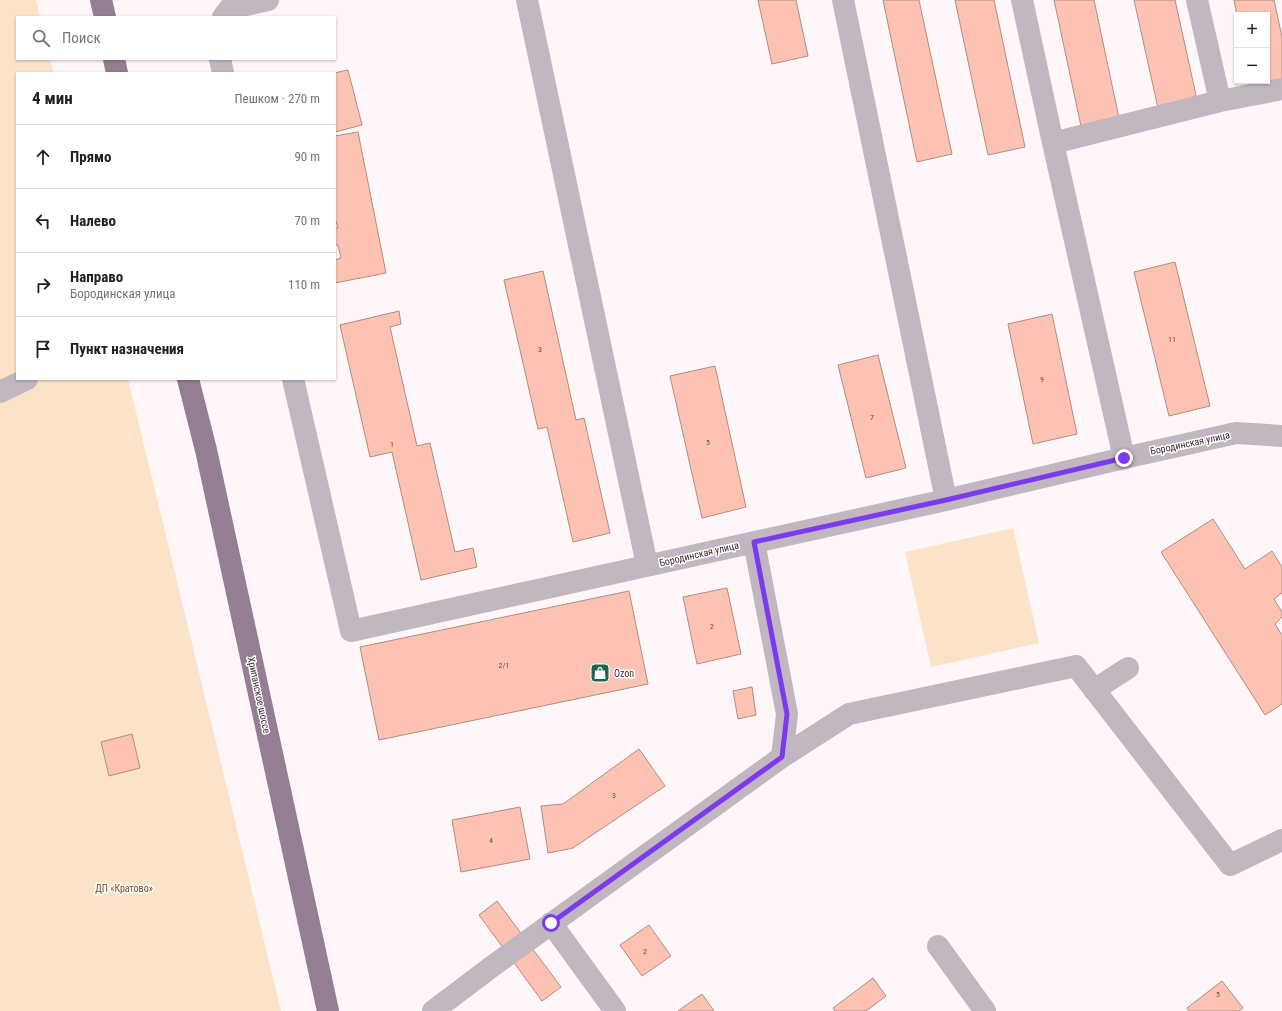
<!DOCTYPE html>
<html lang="ru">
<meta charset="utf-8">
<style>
body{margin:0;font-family:"Roboto Condensed",sans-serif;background:#f6f6f6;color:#202124}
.controls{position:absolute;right:12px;top:12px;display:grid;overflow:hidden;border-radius:0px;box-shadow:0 1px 3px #0004}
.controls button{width:36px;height:36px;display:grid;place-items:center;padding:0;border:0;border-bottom:1px solid #e0e0e0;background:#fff;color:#202124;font:20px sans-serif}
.stop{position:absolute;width:12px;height:12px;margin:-9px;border:3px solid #7c3aed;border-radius:50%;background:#fff}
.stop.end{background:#7c3aed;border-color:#fff;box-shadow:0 1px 4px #0008}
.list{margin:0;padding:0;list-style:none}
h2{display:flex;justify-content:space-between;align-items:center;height:52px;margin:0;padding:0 16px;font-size:17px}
h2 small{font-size:13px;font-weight:400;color:#757577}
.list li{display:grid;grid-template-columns:26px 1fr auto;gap:12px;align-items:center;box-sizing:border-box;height:64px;padding:0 16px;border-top:1px solid #e0e0e0}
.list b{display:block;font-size:15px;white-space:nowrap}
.list p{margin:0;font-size:13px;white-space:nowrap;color:#757577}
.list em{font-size:13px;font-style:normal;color:#757577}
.icon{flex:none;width:22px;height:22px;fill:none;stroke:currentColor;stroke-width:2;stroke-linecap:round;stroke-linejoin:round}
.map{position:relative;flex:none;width:1282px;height:1011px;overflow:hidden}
.search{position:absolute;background:#fff;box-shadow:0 1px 3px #0004;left:16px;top:16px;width:320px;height:44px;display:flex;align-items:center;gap:10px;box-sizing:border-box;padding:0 14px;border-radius:0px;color:#757577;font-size:15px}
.panel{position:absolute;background:#fff;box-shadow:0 1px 3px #0004;left:16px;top:72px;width:320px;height:308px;border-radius:0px}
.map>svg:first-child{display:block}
</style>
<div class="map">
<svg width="1282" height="1011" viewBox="0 0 1282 1011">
<rect width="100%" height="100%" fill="#fef6f8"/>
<path fill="#fbe3c8" d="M0,0H36L40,17H17V59H50L54,73H17V379H128L281,1011H0Z
M1013,528L1039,643L931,667L905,552Z"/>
<path fill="#fec2b2" stroke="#b08c81" d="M758,0H796L808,56L772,64Z
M883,0H919L952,154L917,162Z
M955,0H994L1025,147L988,155Z
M1054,0H1094L1119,118L1081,126Z
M1134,0H1175L1196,95L1182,103L1158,108Z
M1234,0H1274L1282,37V81L1274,86L1252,81H1267V15L1237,16Z
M348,70L362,125L335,132V73H334Z
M358,132L386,273L335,283V260L341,258L338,245H335V228H338L335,218V136Z
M1175,262L1210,406L1169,416L1134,272Z
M543,271L576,420L584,418L610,533L573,542L547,427L538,429L504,280Z
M399,311L401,324L390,327L417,446L430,443L455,552L473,548L477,567L421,580L392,452L370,457L340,325Z
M1052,314L1077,434L1033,444L1008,324Z
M878,355L906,468L866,478L838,365Z
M715,366L746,507L702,518L670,376Z
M1213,519L1245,569L1272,551L1282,567V593L1274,599L1282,612V617L1275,624L1282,635V704L1265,715L1161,552Z
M727,588L741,654L697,664L683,597Z
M629,591L648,684L379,740L360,647Z
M752,687L756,715L738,719L733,691Z
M132,734L140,768L109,776L101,742Z
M639,749L665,786L573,848L548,853L541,806L563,804Z
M520,807L530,859L461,872L452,820Z
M497,901L561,987L542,1001L479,915Z
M649,925L671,956L642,976L620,945Z
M873,978L886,996L866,1011H835L833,1008Z
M1222,981L1243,1008L1239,1011H1189L1187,1008Z
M702,994L714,1011H678Z"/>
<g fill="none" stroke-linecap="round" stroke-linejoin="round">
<path stroke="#c2b6c1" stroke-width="22" d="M527,0L647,565
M843,0L946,500
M1022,0L1053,143L1124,458
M1197,0L1220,101
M223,17L229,9L268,0
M220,59L223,73
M1053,143L1220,101L1282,89
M293,379L351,631L946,500L1124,458L1236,433L1282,436
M0,392L27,379
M1094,690L1128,668
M782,757L849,714L1076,666L1230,865L1282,840
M551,923L615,1011
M938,946L985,1011
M433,1011L494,965L782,757L787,714L754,542"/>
<path stroke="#937e93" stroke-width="22" d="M101,0L105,17
M114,59L117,73
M188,379L206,450L328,1011"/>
</g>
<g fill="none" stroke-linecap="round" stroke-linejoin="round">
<path stroke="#7c3aed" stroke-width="5" d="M551,923L782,757L787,714L754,542L946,500L1124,458"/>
</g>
<defs>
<symbol id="shop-square" viewBox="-11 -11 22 22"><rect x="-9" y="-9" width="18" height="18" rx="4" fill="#1f6354" stroke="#fff"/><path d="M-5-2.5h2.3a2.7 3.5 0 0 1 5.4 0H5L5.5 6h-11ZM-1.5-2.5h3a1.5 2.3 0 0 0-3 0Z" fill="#fff"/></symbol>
</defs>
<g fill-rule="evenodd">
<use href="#shop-square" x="589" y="662" width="22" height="22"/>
</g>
<g text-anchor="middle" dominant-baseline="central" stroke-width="3" stroke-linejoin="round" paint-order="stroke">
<g font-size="8" fill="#6a4f4e">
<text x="1172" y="339">11</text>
<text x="540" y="349">3</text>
<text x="1042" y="379">9</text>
<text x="872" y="417">7</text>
<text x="708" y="442">5</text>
<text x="392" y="444">1</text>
<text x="712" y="626">2</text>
<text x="504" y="665">2/1</text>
<text x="614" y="795">3</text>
<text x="491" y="840">4</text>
<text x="645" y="951">2</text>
<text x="1218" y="994">5</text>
</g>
<g font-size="10" fill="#38292d" stroke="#fff">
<text transform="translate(1190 443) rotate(-12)">Бородинская улица</text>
<text transform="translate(699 554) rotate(-13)">Бородинская улица</text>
<text transform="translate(259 695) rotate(78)">Хрипанское шоссе</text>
</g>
<g font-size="10" fill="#38292d" stroke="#fff" text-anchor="start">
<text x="614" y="673">Ozon</text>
</g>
<g font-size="10" fill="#724d1b" stroke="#fff">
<text x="124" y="888">ДП «Кратово»</text>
</g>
</g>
</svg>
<div class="controls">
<button>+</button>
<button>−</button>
</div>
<div class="stop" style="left:551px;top:923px"></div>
<div class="stop end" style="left:1124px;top:458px"></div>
<div class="search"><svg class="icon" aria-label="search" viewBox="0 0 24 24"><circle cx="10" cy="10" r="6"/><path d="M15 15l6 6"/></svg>Поиск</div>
<section class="panel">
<h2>4 мин<small>Пешком · 270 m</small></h2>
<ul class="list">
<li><svg class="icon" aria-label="ahead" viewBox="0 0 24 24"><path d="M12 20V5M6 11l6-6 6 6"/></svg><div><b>Прямо</b></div><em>90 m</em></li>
<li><svg class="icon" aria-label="left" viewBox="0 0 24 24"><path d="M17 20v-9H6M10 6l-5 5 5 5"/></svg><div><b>Налево</b></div><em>70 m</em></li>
<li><svg class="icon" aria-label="right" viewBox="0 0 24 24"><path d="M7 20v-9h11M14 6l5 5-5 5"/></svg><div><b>Направо</b><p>Бородинская улица</p></div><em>110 m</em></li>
<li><svg class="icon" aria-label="arrive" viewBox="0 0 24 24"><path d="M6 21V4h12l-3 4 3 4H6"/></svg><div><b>Пункт назначения</b></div></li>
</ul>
</section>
</div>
